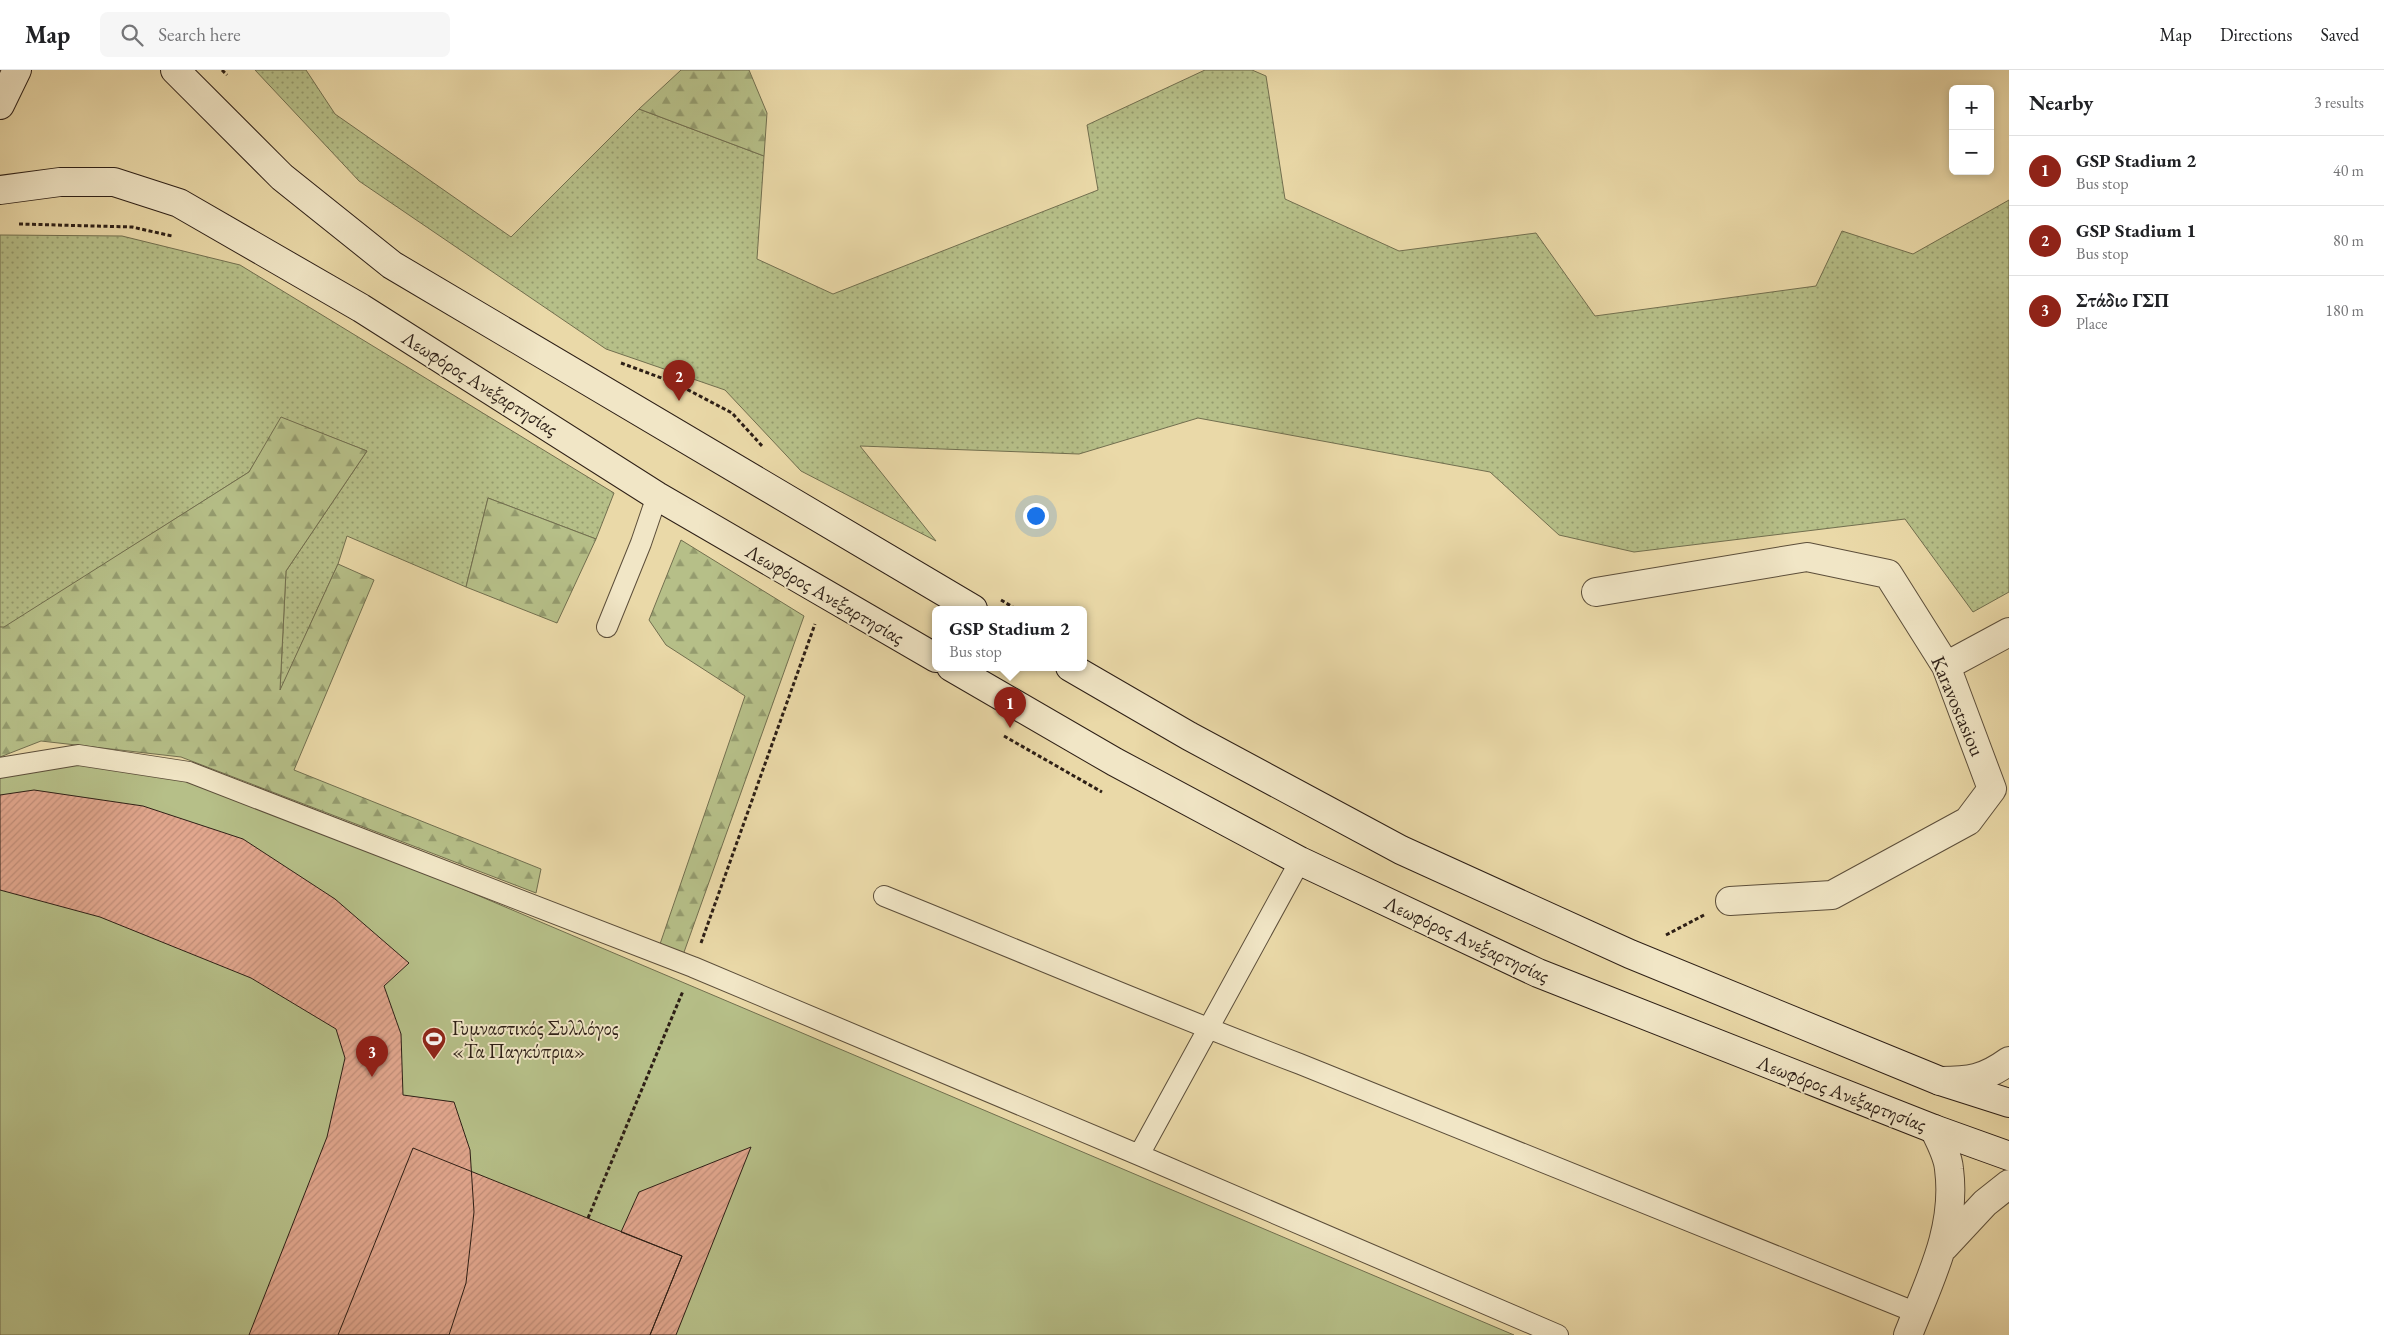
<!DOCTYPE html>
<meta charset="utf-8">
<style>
body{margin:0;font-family:"EB Garamond",serif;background:#f6f6f6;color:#202124}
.controls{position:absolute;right:15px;top:15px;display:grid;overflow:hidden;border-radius:8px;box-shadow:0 2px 8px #0003}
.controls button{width:45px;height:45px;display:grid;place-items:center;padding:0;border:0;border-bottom:1px solid #e0e0e0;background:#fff;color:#202124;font:25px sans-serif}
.you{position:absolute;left:1035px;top:445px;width:18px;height:18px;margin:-12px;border:4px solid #fff;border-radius:50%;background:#1a73e8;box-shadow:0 0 0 8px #1a73e833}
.badge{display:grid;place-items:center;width:32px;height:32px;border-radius:50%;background:#8f2418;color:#fff;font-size:16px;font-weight:700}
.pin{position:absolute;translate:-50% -41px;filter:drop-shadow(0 1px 2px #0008)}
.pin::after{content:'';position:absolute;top:26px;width:18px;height:15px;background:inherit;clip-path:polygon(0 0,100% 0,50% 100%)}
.popup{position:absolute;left:932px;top:536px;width:155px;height:65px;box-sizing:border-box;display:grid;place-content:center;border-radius:8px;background:#fff;filter:drop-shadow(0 1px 4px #0005);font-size:16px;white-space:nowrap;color:#757577}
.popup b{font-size:19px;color:#202124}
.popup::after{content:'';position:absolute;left:50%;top:100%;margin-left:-10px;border:10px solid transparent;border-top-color:#fff}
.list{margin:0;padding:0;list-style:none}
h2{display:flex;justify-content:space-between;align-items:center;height:65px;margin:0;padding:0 20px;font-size:21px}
h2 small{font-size:16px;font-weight:400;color:#757577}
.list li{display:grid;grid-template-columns:32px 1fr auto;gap:15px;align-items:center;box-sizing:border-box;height:70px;padding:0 20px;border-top:1px solid #e0e0e0}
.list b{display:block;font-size:19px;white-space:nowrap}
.list p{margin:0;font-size:16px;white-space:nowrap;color:#757577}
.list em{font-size:16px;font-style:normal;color:#757577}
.icon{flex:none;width:28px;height:28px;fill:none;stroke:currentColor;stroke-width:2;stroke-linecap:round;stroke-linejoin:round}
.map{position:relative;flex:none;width:2009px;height:1265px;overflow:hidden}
header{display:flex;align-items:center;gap:30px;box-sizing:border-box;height:70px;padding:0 25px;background:#fff;border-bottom:1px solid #e0e0e0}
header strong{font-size:24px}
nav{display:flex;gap:28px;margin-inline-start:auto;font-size:18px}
.search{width:350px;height:45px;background:#f6f6f6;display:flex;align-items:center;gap:12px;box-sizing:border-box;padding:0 18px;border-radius:8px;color:#757577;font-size:19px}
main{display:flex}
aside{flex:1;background:#fff}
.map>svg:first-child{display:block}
</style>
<header>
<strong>Map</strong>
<div class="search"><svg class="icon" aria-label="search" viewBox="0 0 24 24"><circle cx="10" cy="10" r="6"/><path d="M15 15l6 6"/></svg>Search here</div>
<nav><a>Map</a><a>Directions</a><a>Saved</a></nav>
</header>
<main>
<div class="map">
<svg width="2009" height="1265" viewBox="0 0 2009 1265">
<defs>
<pattern id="grass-dots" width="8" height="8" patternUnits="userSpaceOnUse" patternTransform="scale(1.25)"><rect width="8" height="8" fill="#b6bf88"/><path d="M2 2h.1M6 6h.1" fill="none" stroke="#949b6e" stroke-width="1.8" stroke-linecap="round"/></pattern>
<pattern id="forest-firs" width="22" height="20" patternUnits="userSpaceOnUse" patternTransform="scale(1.25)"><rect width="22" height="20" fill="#b6bf88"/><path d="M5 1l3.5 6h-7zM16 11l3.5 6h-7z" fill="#949b6e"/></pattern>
<pattern id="building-hatch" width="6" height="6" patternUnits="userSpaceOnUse" patternTransform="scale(1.25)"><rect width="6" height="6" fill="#e1a68d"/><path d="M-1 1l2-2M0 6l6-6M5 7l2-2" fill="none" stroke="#c18e79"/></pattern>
</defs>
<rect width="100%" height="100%" fill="#ead9a8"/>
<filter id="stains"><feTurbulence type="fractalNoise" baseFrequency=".004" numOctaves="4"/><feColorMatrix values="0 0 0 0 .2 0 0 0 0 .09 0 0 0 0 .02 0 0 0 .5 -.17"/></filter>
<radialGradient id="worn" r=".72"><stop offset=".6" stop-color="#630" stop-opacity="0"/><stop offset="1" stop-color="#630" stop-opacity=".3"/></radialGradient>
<path fill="url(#grass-dots)" stroke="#726f4f" d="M255,0H306L335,44L511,167L639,39L764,86L757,189L833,224L1098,120L1087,55L1205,0H1252L1266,6L1285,129L1399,181L1536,163L1595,246L1816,216L1842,161L1913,184L2009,130V522L1973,542L1905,449L1634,482L1559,465L1490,402L1198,348L1079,384L860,376L936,471L801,401L725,320L606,279L359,111Z
M0,165L122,166L240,195L614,423L596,469L488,428L466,517L347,466L338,494L280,621L286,501L367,381L282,348L249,402L4,558L0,557Z"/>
<path fill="url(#forest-firs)" stroke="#726f4f" d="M681,0H749L767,43L764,86L639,39Z
M281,347L367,381L286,501L280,620L338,494L374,510L294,700L541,799L536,823L181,687L41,671L0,687V557H4L249,402Z
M488,428L596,469L557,553L466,517Z
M681,470L804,546L683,885L659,877L745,626L666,575L649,550Z"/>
<path fill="#b6bf88" stroke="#726f4f" d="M101,684L220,716L1514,1265H0V691Z"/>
<path fill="url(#building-hatch)" stroke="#2d1f16" d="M34,720L143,736L243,769L335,829L409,893L384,916L401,964L403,1025L454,1032L470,1080L474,1142L466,1213L449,1265H249L327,1067L345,988L336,959L251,908L100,847L0,820V725Z
M751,1077L676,1265H650L682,1186L621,1162L639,1122Z
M413,1078L682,1186L650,1265H338Z"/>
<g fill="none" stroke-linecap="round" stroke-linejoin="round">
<defs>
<path id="service" d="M607,557L641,473L657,426
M0,698L78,685L189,702L693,897L1139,1085L1558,1265
M884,826C1023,882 1160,941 1300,994L1917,1243
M1139,1085L1300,791"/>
<path id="minor" d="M1596,522L1807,487L1888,504L1946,596L1992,719L1968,751L1832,825L1730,831
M1946,596L2009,562
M1940,1011C1970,1011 1984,1009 2009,991
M1944,1177L1985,1133L2009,1114
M1908,1265C1929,1211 1957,1159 1949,1099C1948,1086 1940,1071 1934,1059"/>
<path id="secondary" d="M175,0L282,107L392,195L973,539
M0,35L17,0
M0,120L60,112H114L179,133L361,238L657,426L936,588
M951,597L1115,692L1300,791L1538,903L1934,1059L2009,1086
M1070,597L1189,666L1401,780L1630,884L1940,1011L2009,1033"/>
</defs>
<use href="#service" stroke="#5c4e3a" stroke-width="22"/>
<use href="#minor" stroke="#5c4e3a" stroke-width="30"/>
<use href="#secondary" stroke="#2d1f16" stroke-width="30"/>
<path stroke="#2d1f16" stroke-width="3" stroke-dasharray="4 2.5" stroke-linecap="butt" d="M222,0L227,5
M19,154L132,157L172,166
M621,293L675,313L732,343L763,377
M1001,530L1016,539
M1004,666L1102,722
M1666,865L1704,845
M701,873L815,554
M588,1148L683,921"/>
<use href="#service" stroke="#f1e6c6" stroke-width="20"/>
<use href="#minor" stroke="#f1e6c6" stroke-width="28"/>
<use href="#secondary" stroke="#f1e6c6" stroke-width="28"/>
</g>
<defs>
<symbol id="stadium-pin" viewBox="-11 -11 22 30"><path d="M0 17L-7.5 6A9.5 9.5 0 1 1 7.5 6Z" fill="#8f2418" stroke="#f1e6c6"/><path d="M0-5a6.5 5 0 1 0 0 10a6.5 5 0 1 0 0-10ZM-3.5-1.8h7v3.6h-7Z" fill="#fff"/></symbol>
</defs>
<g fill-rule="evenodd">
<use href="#stadium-pin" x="420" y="955" width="28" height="38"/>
</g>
<g text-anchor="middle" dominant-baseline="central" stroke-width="4" stroke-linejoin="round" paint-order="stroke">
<g font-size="20" fill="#2d1f16" stroke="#f1e6c6">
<text transform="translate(480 313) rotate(32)">Λεωφόρος Ανεξαρτησίας</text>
<text transform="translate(825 524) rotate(30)">Λεωφόρος Ανεξαρτησίας</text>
<text transform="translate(1958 636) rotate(67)">Karavostasiou</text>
<text transform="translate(1467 869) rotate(25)">Λεωφόρος Ανεξαρτησίας</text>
<text transform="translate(1842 1023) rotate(21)">Λεωφόρος Ανεξαρτησίας</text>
</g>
<g font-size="20" fill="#2d1f16" stroke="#f1e6c6" text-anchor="start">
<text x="452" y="958">Γυμναστικός Συλλόγος<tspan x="452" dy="23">«Τα Παγκύπρια»</tspan></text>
</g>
</g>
<rect width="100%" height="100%" filter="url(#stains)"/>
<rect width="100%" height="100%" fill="url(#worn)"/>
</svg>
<div class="controls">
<button>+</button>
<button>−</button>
</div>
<div class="you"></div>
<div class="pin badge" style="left:1010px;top:658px">1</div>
<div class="popup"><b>GSP Stadium 2</b>Bus stop</div>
<div class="pin badge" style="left:679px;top:331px">2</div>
<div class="pin badge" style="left:372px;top:1007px">3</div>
</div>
<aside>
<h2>Nearby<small>3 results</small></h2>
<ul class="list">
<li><span class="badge">1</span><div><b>GSP Stadium 2</b><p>Bus stop</p></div><em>40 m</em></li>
<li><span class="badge">2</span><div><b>GSP Stadium 1</b><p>Bus stop</p></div><em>80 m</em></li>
<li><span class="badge">3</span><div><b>Στάδιο ΓΣΠ</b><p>Place</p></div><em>180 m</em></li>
</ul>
</aside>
</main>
